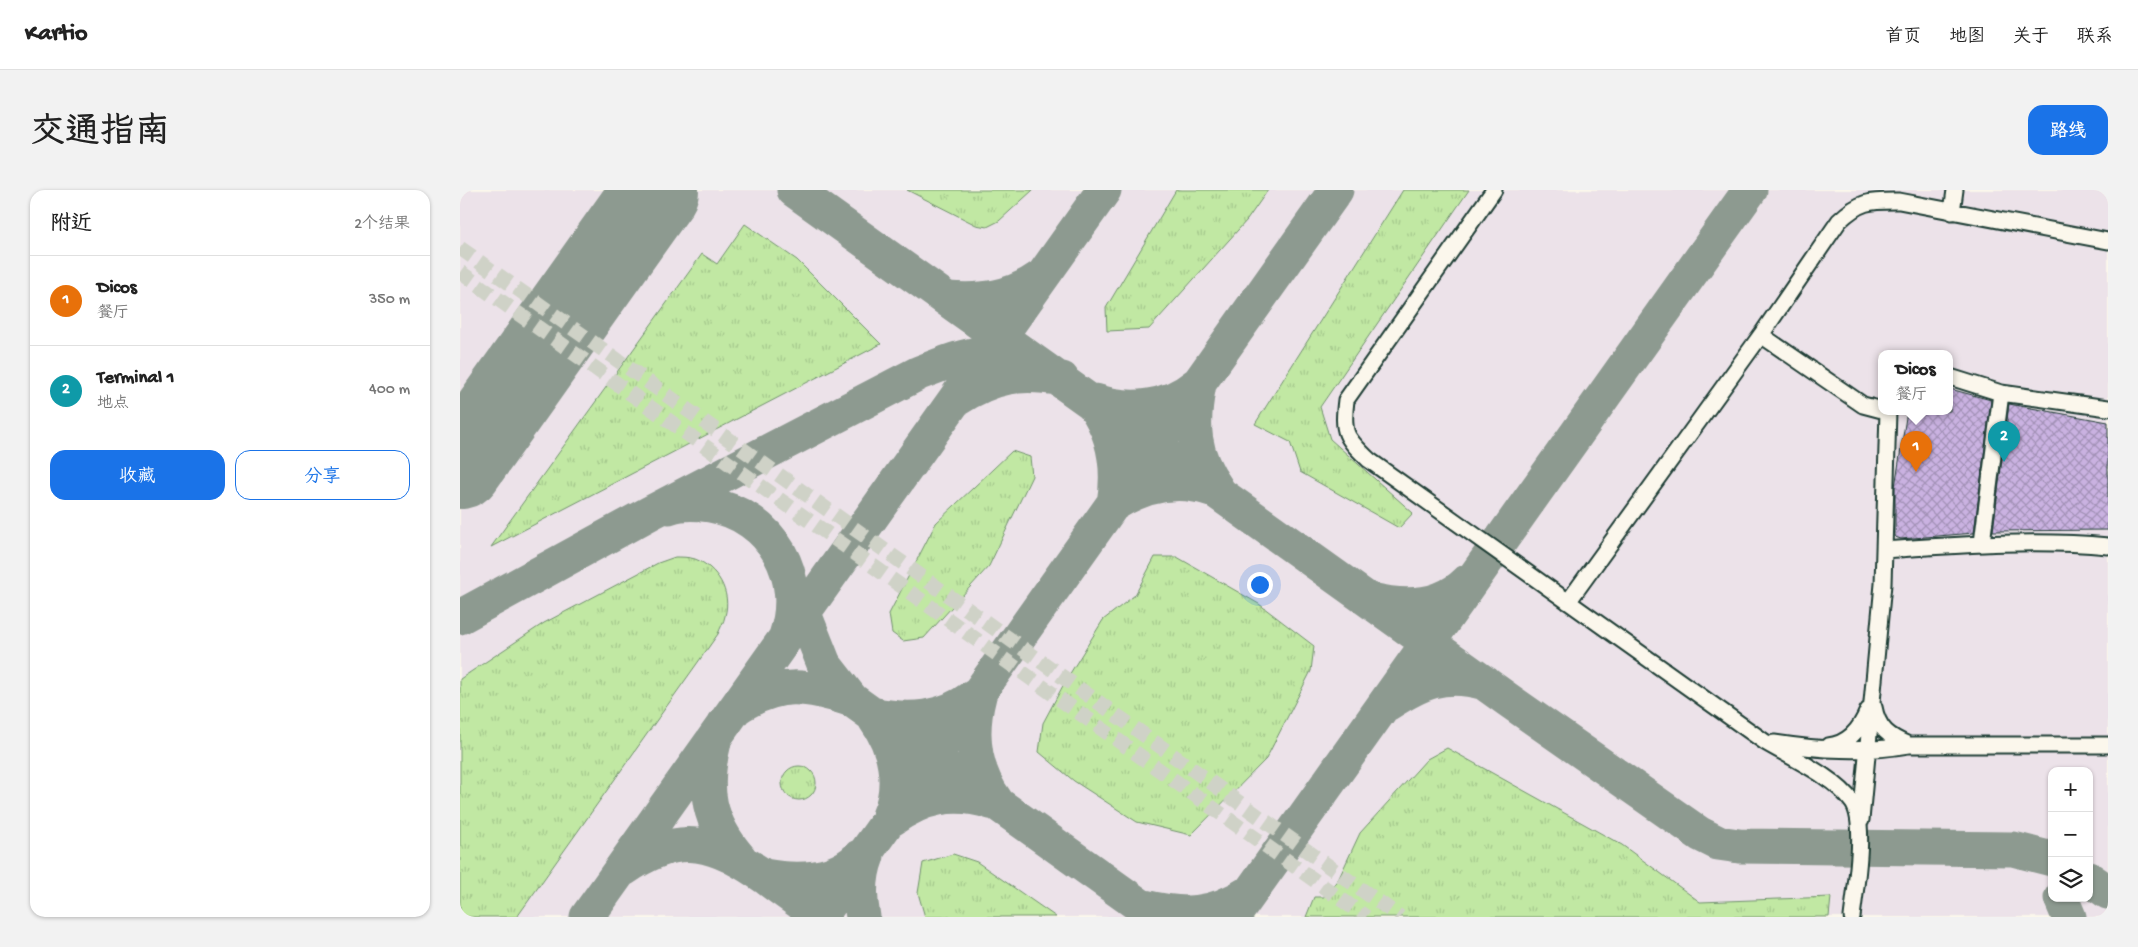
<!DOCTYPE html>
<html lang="zh">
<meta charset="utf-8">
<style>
body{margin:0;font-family:"Gochi Hand","LXGW WenKai TC",sans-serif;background:#f2f2f2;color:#222}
.controls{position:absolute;right:15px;bottom:15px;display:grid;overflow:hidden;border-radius:10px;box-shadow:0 1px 4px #0004}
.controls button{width:45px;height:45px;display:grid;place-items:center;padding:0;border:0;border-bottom:1px solid #e0e0e0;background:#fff;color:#222;font:25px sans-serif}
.you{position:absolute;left:799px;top:394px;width:18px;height:18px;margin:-12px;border:4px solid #fff;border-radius:50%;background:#1a73e8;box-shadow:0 0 0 8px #1a73e833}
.badge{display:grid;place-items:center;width:32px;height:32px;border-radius:50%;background:#1a73e8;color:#fff;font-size:16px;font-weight:700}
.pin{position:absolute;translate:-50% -41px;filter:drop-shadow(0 1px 2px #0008)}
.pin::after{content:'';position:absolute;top:26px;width:18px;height:15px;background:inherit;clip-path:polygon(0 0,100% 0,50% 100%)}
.popup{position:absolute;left:1418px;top:160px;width:75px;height:65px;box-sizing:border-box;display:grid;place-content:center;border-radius:10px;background:#fff;filter:drop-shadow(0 1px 4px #0005);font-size:16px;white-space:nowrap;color:#767676}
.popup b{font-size:19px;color:#222}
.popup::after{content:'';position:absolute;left:50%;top:100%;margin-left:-10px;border:10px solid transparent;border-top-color:#fff}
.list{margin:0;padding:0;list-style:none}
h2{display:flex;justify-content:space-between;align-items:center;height:65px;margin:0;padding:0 20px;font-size:21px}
h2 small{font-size:16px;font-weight:400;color:#767676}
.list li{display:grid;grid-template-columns:32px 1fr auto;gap:15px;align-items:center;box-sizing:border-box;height:90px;padding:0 20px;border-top:1px solid #e0e0e0}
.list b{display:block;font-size:19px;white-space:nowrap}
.list p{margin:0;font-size:16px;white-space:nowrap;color:#767676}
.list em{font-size:16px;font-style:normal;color:#767676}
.actions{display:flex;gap:10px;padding:15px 20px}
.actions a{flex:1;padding:11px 0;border:1px solid #1a73e8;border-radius:15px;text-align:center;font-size:18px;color:#1a73e8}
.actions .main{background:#1a73e8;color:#fff}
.icon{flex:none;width:28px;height:28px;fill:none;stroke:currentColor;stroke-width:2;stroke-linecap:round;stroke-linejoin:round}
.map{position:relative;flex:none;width:1648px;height:727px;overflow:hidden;border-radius:15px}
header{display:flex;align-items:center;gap:30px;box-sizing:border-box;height:70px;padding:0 25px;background:#fff;border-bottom:1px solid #e0e0e0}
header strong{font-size:24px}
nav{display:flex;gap:28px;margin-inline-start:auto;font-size:18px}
.intro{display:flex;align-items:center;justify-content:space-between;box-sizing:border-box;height:120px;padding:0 30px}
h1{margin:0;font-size:35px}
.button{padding:12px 22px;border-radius:15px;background:#1a73e8;color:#fff;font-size:18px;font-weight:700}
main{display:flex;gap:30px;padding:0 30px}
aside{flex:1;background:#fff;border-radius:15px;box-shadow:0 1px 4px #0004}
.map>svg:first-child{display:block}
</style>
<header>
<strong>Kartio</strong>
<nav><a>首页</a><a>地图</a><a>关于</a><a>联系</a></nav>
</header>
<div class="intro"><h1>交通指南</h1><a class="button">路线</a></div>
<main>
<aside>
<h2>附近<small>2个结果</small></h2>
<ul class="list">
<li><span class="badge" style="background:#e8710a">1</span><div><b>Dicos</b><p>餐厅</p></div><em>350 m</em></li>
<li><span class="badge" style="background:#0f9aa8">2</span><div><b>Terminal 1</b><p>地点</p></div><em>400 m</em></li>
</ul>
<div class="actions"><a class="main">收藏</a><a>分享</a></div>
</aside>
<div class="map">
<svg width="1648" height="727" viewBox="0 0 1648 727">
<defs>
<pattern id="grass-tufts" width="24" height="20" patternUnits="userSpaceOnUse" patternTransform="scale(1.25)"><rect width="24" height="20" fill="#c1e8a3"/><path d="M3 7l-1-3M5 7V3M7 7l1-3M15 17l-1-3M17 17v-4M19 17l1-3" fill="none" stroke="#a5c88d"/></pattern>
<pattern id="building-cross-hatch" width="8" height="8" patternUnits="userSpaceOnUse" patternTransform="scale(1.25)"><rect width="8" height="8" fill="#cab2e1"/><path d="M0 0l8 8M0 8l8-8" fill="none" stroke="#a392b7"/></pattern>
</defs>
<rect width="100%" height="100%" fill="#fbf7ec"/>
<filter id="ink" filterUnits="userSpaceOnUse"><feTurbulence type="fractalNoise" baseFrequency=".02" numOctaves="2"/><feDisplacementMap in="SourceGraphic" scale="10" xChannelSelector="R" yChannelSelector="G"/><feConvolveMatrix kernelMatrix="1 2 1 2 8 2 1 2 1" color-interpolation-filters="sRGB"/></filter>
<g filter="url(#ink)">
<path fill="#ece2e9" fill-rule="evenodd" d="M0,0H1648V727H0ZM1422,163H1490V221H1422ZM1592,581H1629V708H1592Z"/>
<path fill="url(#grass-tufts)" stroke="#70926c" d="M447,0H573L539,31L527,37L516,35Z
M716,0H808L787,30L689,139L647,141L646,118Z
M943,0H1009L860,217L870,249L953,323L939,338L840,282L830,252L795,234Z
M285,34L337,70L421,154L31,357L242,64L257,74Z
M552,261L570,267L572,286L529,376L464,448L443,451L432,443L429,424L476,333Z
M215,367C221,367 229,367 235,369C257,377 272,402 265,426C264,432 260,438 258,444L57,727H0V489L84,433L198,373Z
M695,367H717L799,414L854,456L851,481L806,569L731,645L677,632L614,591L579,562L583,533L606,490L643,430L675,405Z
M987,558L1162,655L1240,712L1371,707L1369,727H846L854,707H864L879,688L900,643L967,569Z
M322 593a17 17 0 1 1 34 0a17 17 0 1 1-34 0Z
M493,664L517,672L596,727H465L458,703L463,673Z"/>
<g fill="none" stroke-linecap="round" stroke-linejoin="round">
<path stroke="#8d9a90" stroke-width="35" d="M334,0L1051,512L1240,644L1258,653L1279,656L1553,659L1592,669
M193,5L198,0
M487,109C522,112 552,108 581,87
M739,194C731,235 732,264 757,299
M497,209C533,186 560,181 602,189
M635,211C670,222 707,219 736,195
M634,215C655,245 660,278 654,314
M654,314C684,295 716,287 751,299
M209,317C222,312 237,313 250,315C313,326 346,387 326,446
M337,406L364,474L392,510
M911,410C944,418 981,418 1007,392
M0,427L190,323L459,183C485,173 512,161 540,163
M519,506C509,544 513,579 536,611
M927,514C961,492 984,481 1025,493
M276,518C319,490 347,495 392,510L696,727
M412,524C449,532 483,530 514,506
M415,529C435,556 443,594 429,626
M254,552C242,599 248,632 280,669
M432,629C463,607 494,600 531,612
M164,679C221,639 255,652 308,689C325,702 343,714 361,727
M304,686C337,692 374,692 399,667
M1629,689L1648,702
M1601,708L1609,727
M680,716C725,727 751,727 790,702
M127,727L644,0
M360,727L876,0
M403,727C399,706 399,686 407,666
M773,727L1290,0"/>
<path stroke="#8d9a90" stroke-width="86" d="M0,276L196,0"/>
</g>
<path fill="url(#building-cross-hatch)" stroke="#1f3d34" d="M1490,199L1531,210L1514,343L1441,349L1435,347V297L1447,221H1490Z
M1549,214L1648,232V340L1533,341Z"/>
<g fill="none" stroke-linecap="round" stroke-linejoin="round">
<path stroke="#cfd2c7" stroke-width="15" stroke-dasharray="15 8" stroke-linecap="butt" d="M0,58L940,727
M0,82L906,727"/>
<defs>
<path id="minor" d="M1034,0L886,210C882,243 885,247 909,270L1305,552C1332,568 1375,587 1393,613C1407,634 1395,701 1392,727
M1492,22L1495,0
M1301,145L1403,215L1422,220
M1490,187L1541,203L1648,218
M1428,221L1424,360C1498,355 1573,349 1648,356
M1522,353L1541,203
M1108,412L1301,145L1379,31C1401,10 1410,11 1439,11L1648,51
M1414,517C1418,539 1429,547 1449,555
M1314,553C1360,560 1403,563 1449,555H1648
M1368,556C1389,554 1401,538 1408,520
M1401,630L1423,394L1424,360"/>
</defs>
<use href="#minor" stroke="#1f3d34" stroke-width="19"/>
<use href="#minor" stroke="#fbf7ec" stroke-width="15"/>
</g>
</g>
</svg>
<div class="controls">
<button>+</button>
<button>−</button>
<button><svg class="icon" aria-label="layers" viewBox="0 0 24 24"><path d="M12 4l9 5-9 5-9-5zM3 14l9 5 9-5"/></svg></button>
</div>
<div class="you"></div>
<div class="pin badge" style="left:1456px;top:282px;background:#e8710a">1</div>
<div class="popup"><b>Dicos</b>餐厅</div>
<div class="pin badge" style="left:1544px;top:272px;background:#0f9aa8">2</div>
</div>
</main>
